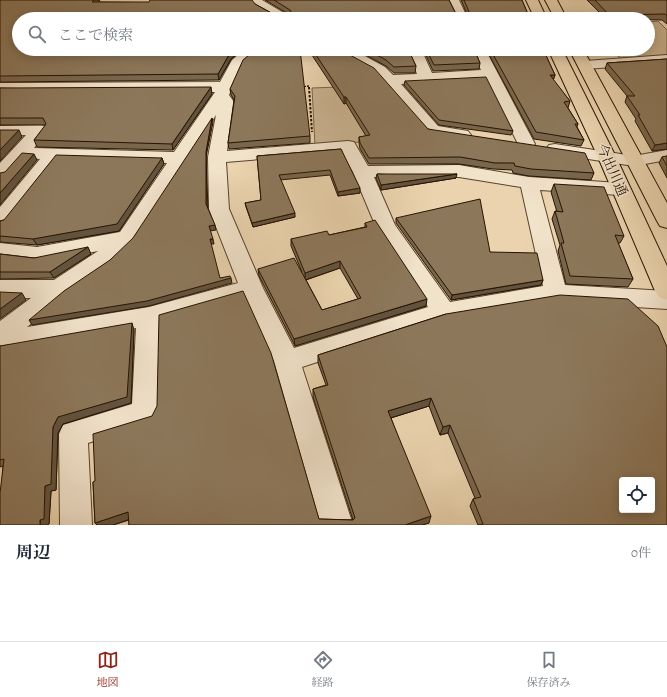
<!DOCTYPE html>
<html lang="ja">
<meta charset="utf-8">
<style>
body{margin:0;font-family:Alegreya,"Noto Serif JP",serif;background:#f6f6f7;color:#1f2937}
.controls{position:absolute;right:12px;bottom:12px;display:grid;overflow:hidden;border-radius:4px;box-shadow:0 2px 10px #0003}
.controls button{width:36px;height:36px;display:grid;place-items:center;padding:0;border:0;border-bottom:1px solid #e0e1e3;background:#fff;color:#1f2937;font:20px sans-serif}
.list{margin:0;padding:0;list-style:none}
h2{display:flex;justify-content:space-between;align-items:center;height:52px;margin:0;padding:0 16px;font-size:17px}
h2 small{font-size:13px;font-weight:400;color:#747a83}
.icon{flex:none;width:22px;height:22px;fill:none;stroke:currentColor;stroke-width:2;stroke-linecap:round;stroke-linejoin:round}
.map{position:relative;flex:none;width:667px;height:525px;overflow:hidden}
.search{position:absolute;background:#fff;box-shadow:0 2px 10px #0003;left:12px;right:12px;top:12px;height:44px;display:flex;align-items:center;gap:10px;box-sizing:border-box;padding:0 14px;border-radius:22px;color:#747a83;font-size:15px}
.sheet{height:116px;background:#fff}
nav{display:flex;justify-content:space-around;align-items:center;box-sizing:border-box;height:56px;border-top:1px solid #e0e1e3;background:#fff;font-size:11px;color:#747a83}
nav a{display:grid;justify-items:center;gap:2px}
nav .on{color:#8f2418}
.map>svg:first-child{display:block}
</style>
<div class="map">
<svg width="667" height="525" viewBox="0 0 667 525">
<rect width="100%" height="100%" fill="#ead3ae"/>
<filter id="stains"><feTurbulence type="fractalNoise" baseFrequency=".005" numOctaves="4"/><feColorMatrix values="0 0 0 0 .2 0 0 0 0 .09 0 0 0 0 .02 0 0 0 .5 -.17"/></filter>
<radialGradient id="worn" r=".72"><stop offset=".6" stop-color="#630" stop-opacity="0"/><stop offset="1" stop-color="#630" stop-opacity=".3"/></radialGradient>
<path fill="#c9b290" stroke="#786248" d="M658,21L667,30V55L622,60L611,49H648V22Z
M392,85L405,138L315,146L312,88Z"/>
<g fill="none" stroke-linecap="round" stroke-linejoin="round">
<defs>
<path id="minor" d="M250,0H262L289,16L291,19H276L256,8Z
M447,0H459L468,19H456Z
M245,49H261L243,65L229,95L234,102L227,151L348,141L354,142L368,166L459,165L529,177L620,183L627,185L630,189L627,193L620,195L540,190L565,285L667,291V309L556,302L523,307L444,321L302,367L353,525H321L274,361L245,298L161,322L159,413L155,422L88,443L92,525H60L59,434L63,425L132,404L136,328L0,352V321L31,298H0V280H54L98,251L37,263L0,259V243L37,247L120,232L167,163L58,160L7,226L0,228V207L40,159L25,158L7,178L0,180V163L26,135L0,136V126L40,125L46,126L48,130L34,148L174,152L215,92L0,93V83L220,82L232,60ZM216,115L208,157L209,209L238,283L149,307L27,327L66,295L111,264L134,242ZM342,152L353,172L376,227L428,307L294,348L263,288L229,209L226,162ZM374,177H459L521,187L543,286L450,302L395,225Z
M335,49H352L385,67L393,75L417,74L407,49H421L432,73L481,70L471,49H485L535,144L532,148L526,149L520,148L486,79L401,84L438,126L468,131L471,135L468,139C456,142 439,137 427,134L375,73L337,52Z
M667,55V63L585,69L580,68L578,65L580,62L585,61Z
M555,144L634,156L667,150V160L634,166L549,153L546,149L549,145Z"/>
<path id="major" d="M526,0H538L547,19H535Z
M545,0H557L567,19H555Z
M548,49H562L616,157L667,266V300L659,297L655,291L598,157Z
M569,49H583L667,203V228L660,226L657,221Z"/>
</defs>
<use href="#minor" stroke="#58432c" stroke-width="2"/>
<use href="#major" stroke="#271300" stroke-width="2"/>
<path stroke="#271300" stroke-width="1.5" stroke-dasharray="2 1" stroke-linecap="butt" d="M301,87L309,86V88"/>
<path stroke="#271300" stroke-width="2" stroke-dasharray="2.5 1.5" stroke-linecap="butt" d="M301,87H303
M309,87L312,132"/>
<use href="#minor" fill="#f1e2ca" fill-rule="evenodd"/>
<use href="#major" fill="#ead3ae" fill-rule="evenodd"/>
</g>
<path fill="#78664d" stroke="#271300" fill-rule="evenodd" d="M0,0H100L98,2L255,4L275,15H290L265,0H449L456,14H467L461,0H522L530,19H19V49H243L231,59L219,80L0,82Z
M587,0H667V24L662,20L606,19Z
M308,49H339L428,129L594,173L591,180L529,176L513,173L512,170L493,169L459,164H369L360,149L359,143V137L366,136L346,103L344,104Z
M355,49H408L416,66L415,73H394L386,66Z
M423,49H474L480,63L479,69L433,71Z
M486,49H543L555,75L553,80L570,101L568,108L578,124L577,127L584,140L581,146L534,139Z
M667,59V149L652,151L635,121L636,119L625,102L627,96L605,69L607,63Z
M405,81L513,131L511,135L439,125L404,85Z
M0,88L212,94L173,150L37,147L34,140L46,125H0Z
M230,89L310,136V143L229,149L228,143L234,100L231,95Z
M341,149L360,193L338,196L330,175L280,180L295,217L253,227L246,207L245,203L261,200L257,156Z
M667,156V178L659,163L662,157Z
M162,158L164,164L119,231L37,245L0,242V221L4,220Z
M377,174L456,178L381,190L376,178Z
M554,184L624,236L620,243H618L633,279L628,287L566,284L558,251L560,245L552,219L555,211L557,212L551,192Z
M396,218L490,252L543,280L541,285L451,300L396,223Z
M365,223L426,306L295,346L259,276L258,269L302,272L291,246V239L329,235L365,227ZM340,268L358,299L322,310L306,280Z
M0,254L34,258L91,254L54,278L0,279Z
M446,314L667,525H478L470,506L473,499L475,498L448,433L440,435L429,406L391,418L429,523L422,525H129V520L113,525H97L95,523L93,482L319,519L353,520L313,397V389L326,385L318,363V355Z
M134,330L131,403L63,424L58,433L56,490L51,491L49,524L47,525H0L3,466L0,467V346Z"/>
<path fill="#62533f" stroke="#271300" d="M94,0H100L94,8L92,2Z
M235,49H243L231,59L219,80L218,74L230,53Z
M550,75H555L553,81Z
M211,87L212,94L173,150L172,144Z
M344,97H346V103L344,104Z
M212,118L213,122L206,157L208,209L206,204V152Z
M19,130L22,137L0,161V150Z
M667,143V149L652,151L655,145Z
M34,154L37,160L0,205V193Z
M162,158L164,164L119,231L37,245L33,239Z
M457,174L456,178L381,190V185Z
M360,188V193L338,196V192Z
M295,213V217L253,227L252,223Z
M215,225L216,230L210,231L209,226Z
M210,239H213L214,244H211Z
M88,247L91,254L54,278L50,272Z
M340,261V268L305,280V273Z
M231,278L232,283L149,306L32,325L29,320Z
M543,280L541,285L451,300L452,295Z
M22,293L26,300L0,319V309Z
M427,299L426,306L295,346L294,339Z
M132,323L134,330L131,403L63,424L58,433L56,490L51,491L49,524L47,525H40L53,427L58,417Z
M431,398L429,406L387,419L388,411Z
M450,425L448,433L440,435L443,427Z
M128,512L133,518L113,525H97L95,523Z
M431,516L429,523L422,525H405Z"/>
<path fill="#8c775a" stroke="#271300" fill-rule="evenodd" d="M0,0H94L92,2H149L150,0H252L255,4L275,15H291L292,14L290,10L274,0H449L456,14H470L464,0H522L530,19H19V49H235L230,53L218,74L0,76Z
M595,0H667V16L665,14L609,15Z
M256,49H300L310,136L228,143L235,96L230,89L243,60Z
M312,49H339L374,68L428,129L585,153L594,173L531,169L515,166L514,163H495L460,157L369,158L360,143L359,137L370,135L346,97H344Z
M366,49H408L416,66L394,67L386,60Z
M426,49H474L480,63L434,65Z
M490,49H543L555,75H550L570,101L564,102L578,124H575L584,140L536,132Z
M667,59V143L655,145L638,115H640L627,96H635L607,63Z
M486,77L513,131L439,120L405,81Z
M211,87L172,144L34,140L46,124L43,118H0V88Z
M212,118L206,152V204L215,225L209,226L213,239H210L220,278L230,276L231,278L147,301L29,320L64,291L110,260L133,238Z
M0,130H19L0,150Z
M341,149L360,188L338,192L330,170L279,175L295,213L252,223L245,203L261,200L257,156Z
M22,153L34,154L0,193V173L5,172Z
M56,155L162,158L117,224L33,239L0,236V221L4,220Z
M667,156V166L662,157Z
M377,174H457L381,185Z
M554,184L604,187L624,236L615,235L633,279L570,276L561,243H564L555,211L563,212Z
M480,199L490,252L537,253L543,280L452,295L396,218Z
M375,220L427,299L294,339L258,269L294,258L322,310L361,298L340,261L305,273L291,239L327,231L329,235L367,227L365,223Z
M88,247L50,272H0V254L34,258Z
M243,291L271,353L319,519L353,520L355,518L313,389L328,385L318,355L446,314L560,295L628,299L658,326L667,347V525H478L483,524L473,499L481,497L450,425L443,427L431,398L388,411L431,516L405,525H129L128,512L95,523L93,482L95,481L93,434L152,416L157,406L159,315ZM622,480H652V510H622Z
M0,292L22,293L0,309Z
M132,323L127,397L58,417L53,427L51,484L45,486L44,519L40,520V525H0V493L4,459L0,460V346Z"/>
<g text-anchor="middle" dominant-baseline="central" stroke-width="3" stroke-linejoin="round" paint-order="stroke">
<g font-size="14" fill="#271300" stroke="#f1e2ca">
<text transform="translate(612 170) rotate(66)">今出川通</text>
</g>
</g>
<rect width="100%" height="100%" filter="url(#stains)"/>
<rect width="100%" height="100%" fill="url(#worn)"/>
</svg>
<div class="controls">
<button><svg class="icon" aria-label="locate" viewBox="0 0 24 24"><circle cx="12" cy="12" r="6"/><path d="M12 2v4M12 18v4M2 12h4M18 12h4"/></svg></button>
</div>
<div class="search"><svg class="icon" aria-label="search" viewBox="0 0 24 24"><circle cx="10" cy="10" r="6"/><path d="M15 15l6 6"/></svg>ここで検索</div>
</div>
<section class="sheet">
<h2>周辺<small>0件</small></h2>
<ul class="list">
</ul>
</section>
<nav>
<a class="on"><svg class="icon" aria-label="map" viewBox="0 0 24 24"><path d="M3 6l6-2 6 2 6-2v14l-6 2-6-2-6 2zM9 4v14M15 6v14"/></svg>地図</a>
<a><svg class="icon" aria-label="directions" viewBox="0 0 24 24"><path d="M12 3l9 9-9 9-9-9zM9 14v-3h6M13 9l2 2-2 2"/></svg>経路</a>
<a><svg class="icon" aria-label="saved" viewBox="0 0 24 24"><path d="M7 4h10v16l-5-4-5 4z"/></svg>保存済み</a>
</nav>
